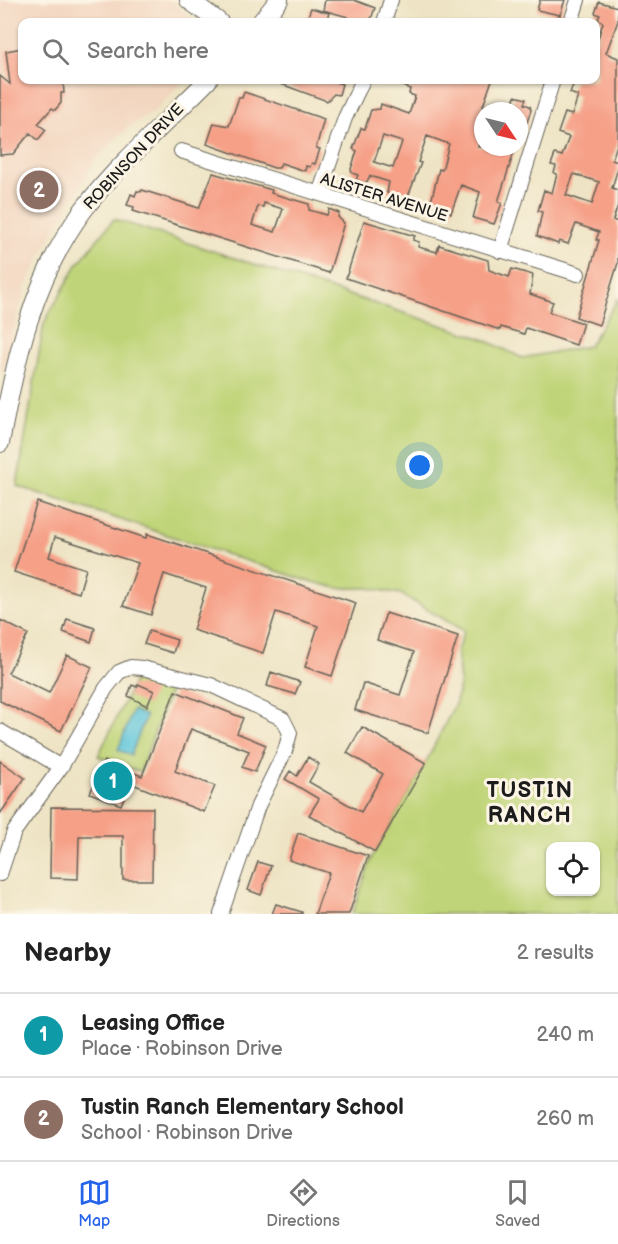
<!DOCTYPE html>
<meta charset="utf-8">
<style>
body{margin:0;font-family:"Balsamiq Sans",sans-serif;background:#f2f2f2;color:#222}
.controls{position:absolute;right:18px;bottom:18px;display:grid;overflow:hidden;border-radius:12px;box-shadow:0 2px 4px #0004}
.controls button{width:54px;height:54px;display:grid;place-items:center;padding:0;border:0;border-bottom:2px solid #e0e0e0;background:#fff;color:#222;font:30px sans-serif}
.compass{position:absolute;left:474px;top:102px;width:54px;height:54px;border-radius:50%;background:#fff;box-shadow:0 2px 4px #0004;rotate:125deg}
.you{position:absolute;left:420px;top:466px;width:21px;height:21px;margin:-15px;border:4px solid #fff;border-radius:50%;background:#1a73e8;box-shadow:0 0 0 9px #1a73e833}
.badge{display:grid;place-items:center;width:39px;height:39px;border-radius:50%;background:#2563eb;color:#fff;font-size:20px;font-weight:700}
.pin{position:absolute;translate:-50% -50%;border:3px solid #fff;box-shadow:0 2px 6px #0006}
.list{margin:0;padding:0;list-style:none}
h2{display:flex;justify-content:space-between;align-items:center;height:78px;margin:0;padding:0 24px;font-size:26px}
h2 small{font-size:20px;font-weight:400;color:#767676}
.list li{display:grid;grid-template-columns:39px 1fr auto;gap:18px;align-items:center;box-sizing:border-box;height:84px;padding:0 24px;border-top:2px solid #e0e0e0}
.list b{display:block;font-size:22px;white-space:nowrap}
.list p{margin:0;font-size:20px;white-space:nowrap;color:#767676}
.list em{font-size:20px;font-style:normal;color:#767676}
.icon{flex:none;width:33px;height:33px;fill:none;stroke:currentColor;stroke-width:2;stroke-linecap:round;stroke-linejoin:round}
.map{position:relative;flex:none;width:618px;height:914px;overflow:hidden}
.search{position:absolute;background:#fff;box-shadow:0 2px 4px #0004;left:18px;right:18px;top:18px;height:66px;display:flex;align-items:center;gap:15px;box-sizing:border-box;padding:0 21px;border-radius:12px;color:#767676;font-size:22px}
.sheet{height:246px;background:#fff}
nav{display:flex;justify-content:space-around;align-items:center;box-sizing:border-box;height:84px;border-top:2px solid #e0e0e0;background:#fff;font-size:16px;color:#767676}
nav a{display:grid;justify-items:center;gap:3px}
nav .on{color:#2563eb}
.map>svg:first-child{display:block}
</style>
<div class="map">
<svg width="618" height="914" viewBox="0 0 618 914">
<rect width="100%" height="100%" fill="#fcf5e5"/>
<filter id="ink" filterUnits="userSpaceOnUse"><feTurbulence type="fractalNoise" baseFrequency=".0167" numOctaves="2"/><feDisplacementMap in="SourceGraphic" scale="12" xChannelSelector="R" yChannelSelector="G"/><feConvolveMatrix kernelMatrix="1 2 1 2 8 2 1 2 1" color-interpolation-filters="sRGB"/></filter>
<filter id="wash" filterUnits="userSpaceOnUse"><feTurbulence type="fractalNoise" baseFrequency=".008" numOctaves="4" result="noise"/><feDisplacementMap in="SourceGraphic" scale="24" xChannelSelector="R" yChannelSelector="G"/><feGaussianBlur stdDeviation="1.35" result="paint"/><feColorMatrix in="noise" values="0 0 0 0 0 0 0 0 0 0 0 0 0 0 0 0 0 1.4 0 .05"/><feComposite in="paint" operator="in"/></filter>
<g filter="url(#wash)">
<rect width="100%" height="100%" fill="#eee4c5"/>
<path fill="#f2d4be" d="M0,0H170L197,22H22V80H185L151,114L128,127L96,159L59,221L26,286L1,376Z"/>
<path fill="#bfd478" stroke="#6e784a" stroke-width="1.5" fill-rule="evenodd" d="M114,219L481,338L522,358L589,346L618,299V914H352L371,859L423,768L456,702L460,682L457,651L464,631L401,594L369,588H337L305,580L17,486L44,323L77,265ZM550,846H596V892H550Z
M135,679L171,688L140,772L98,756Z"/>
<path fill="#5fc6db" stroke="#3e717c" stroke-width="1.5" d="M133,710L146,716L131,755L118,750Z"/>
<g id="blocks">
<path fill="#f6a088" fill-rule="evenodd" d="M325,0H354L375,8L370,22H346L348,17L323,10Z
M540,0H565L560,15L537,10Z
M599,2L618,7V21L606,53L618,58V142L612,160L618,162V168L612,188L618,190V205L613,220L618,222V263L599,325L576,317L599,240H596L599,232L576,224L568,244L559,241L558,244L537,236L542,212L538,211L544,190L552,193L557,174L554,173L556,166L551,165L555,154L562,156L569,137L558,133L565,113L572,115L578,96L570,93L575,80H596V44L603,23L598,18L600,15L595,13ZM574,174L599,182L592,204L566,195Z
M311,8L329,13L326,22H306Z
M22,48V80H63L64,93H61V103L55,110L52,108L38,124L46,130L38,140L30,133L13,154L0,155V76L10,84L6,51Z
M270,80H337L336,82L342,84L339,95L334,94L327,101Z
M388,80H492L483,106L482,134L478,147H499L514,152L498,202L502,203L494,224L473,218L480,192L461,185L451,213L430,206L439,169L442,170L449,144L427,136L418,162L421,163L407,199L387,193L389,182L370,176L366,183L356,180L358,175L352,173L351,169L357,151L353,149L361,128L365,129L371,110L380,109L381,104L409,114L415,96L409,94L410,89ZM383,136L402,142L393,168L374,162Z
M244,92L324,119L316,148L320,149L315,164L312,163L310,167L306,166L305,171L281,163L279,168H274L207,144L214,123L229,126L239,97L242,98Z
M515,96L526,99L524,104L530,106L531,110L521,141L519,111H510Z
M213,173L272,190L271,193L309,204V210L327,215L329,209L339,213L338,217L344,223L329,273L133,211L134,207L127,205L131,194L135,196L137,191L141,192L142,190L199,208ZM264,203L283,209L275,232L252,225L258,206L263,207Z
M364,221L415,236L413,240L419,242L418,247L437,252L439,245L488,260L489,270L509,277L512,269L533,275L530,294L553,302L549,312L583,323L576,345L526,328L524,334L501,327L500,330L346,278Z
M37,502L146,538L147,534L356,603L332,676L305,667L318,626L276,612L263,653L193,630L206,588L164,574L151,615L123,606L138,563L55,537L49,557L86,569L79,593L14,572Z
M386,613L458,636L428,733L355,710L363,683L400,695L414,652L377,640Z
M67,619L95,628L91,642L63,632Z
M0,620L28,634L8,673L49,693L67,655L92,667L61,731L0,701Z
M149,631L177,640L173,653L144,644Z
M271,672L300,682L295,694L267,686Z
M138,684L154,691L147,706L128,696L132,685L137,687Z
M175,691L243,718L237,733L266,745L255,772L242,767L249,751L191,729L175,771L215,786L204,812L130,783L121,805L90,793L104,761L142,776Z
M362,727L426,763L375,852L309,815L319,799L285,779L290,771L297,776L308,757L319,764L309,782L361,812L383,774L347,753Z
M0,761L25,778L0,814Z
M51,807L153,808L152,880H123V836H79L78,879L50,878Z
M298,833L368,856L349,914H315L329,873L289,860Z
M258,862L271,866L261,895L248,890Z
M276,904L302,912V914H272Z"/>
</g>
</g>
<g filter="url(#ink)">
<use href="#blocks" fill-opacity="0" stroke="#666257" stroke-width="1.5"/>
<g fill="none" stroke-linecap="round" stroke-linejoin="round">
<defs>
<path id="minor" d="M384,22L391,0
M571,22L578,0
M181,151L578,274
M319,194L345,118L363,80
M500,251L553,80
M0,731L61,767
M0,874L14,832L61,767L106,688L119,672L131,667L142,668L211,685L283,719L290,733L285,751L258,806L221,914"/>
<path id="tertiary" d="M189,0L219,22
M261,22L279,0
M0,443C15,361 33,277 84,209C120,162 167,122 208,80"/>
</defs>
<use href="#minor" stroke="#666257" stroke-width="16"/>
<use href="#tertiary" stroke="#666257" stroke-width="20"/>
<use href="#minor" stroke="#fff" stroke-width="14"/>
<use href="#tertiary" stroke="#fff" stroke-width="18"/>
</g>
</g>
<g text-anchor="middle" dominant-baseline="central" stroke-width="6" stroke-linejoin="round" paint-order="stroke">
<g font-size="16" fill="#1c1c1c" stroke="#fcf5e5">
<text transform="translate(134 157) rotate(-47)">ROBINSON DRIVE</text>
<text transform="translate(384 198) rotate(17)">ALISTER AVENUE</text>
</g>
<g font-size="22" font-weight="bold" letter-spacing="1.5" fill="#1c1c1c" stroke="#fcf5e5">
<text x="530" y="790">TUSTIN<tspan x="530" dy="25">RANCH</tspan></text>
</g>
</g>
</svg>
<div class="controls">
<button><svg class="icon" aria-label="locate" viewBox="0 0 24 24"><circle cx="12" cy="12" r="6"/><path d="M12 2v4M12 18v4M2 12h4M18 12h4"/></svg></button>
</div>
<svg class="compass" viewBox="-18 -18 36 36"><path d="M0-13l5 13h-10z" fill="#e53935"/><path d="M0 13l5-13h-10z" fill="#767676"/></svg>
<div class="you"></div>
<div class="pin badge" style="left:113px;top:781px;background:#0f9aa8">1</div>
<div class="pin badge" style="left:39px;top:190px;background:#8d6e63">2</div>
<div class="search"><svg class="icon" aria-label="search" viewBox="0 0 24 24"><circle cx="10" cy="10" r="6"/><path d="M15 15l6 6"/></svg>Search here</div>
</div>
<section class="sheet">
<h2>Nearby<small>2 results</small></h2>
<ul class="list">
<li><span class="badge" style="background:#0f9aa8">1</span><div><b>Leasing Office</b><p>Place · Robinson Drive</p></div><em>240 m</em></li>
<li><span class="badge" style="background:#8d6e63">2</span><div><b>Tustin Ranch Elementary School</b><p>School · Robinson Drive</p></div><em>260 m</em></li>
</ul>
</section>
<nav>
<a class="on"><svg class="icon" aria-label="map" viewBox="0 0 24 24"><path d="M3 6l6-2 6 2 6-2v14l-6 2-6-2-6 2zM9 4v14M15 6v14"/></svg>Map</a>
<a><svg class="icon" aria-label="directions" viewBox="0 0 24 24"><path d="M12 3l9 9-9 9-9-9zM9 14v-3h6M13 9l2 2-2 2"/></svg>Directions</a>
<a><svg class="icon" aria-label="saved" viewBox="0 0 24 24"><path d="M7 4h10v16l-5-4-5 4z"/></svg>Saved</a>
</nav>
